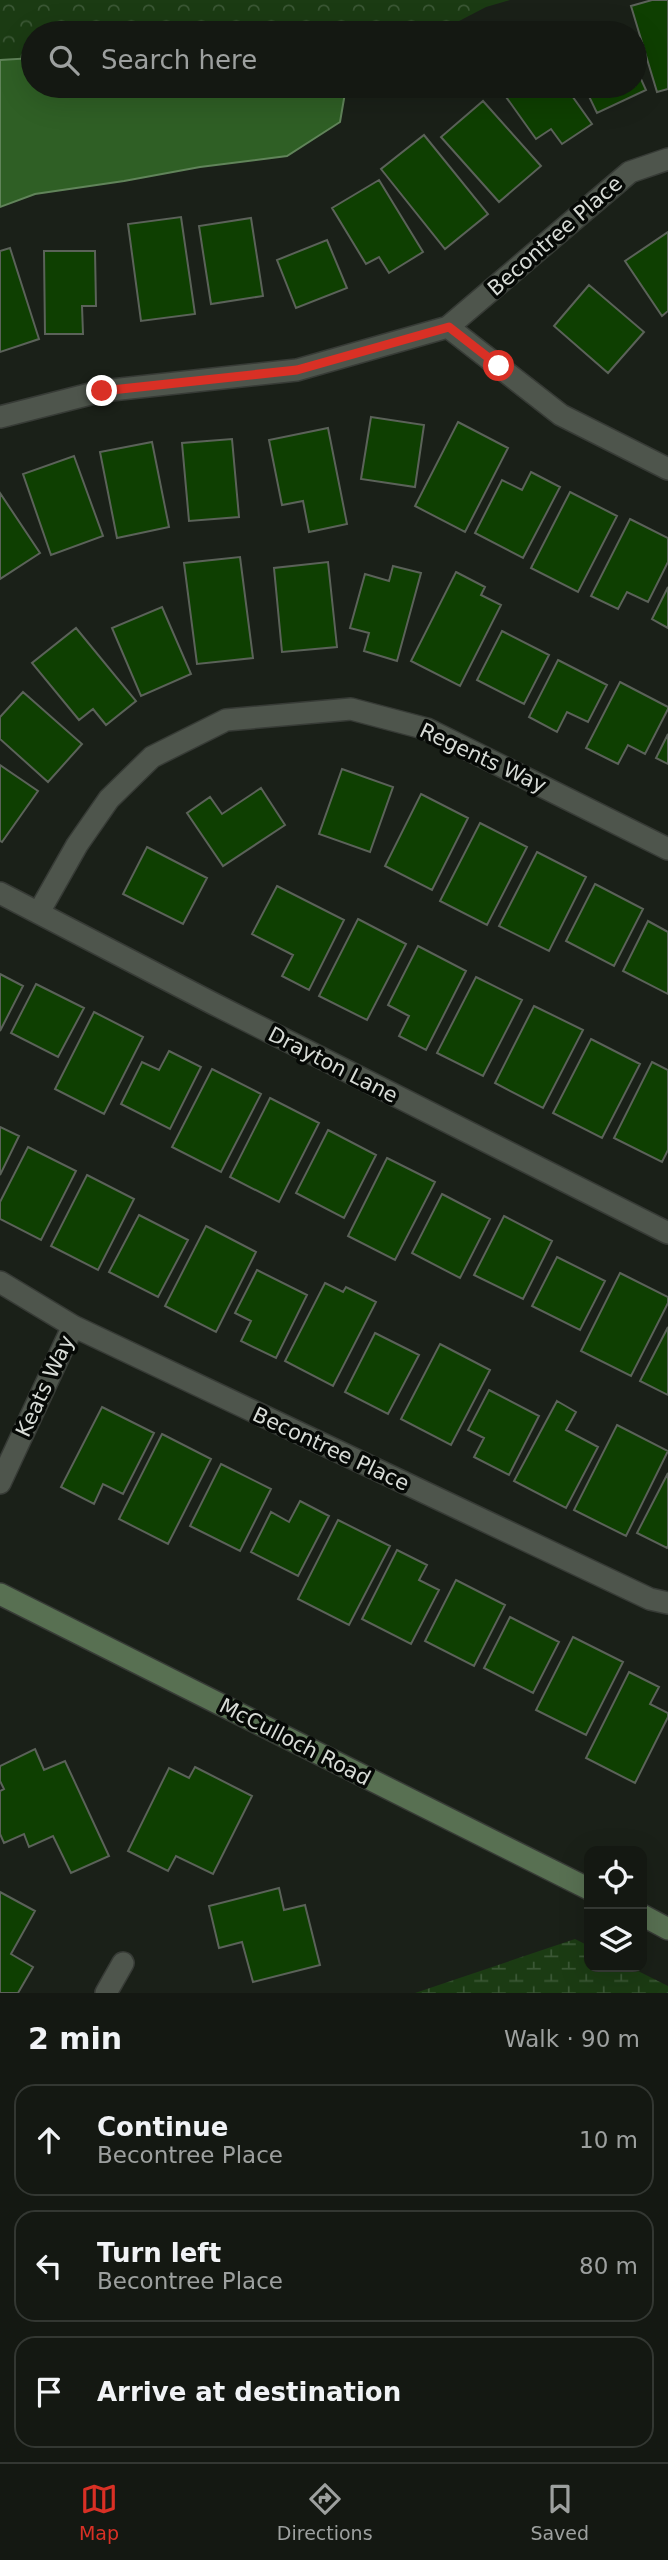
<!DOCTYPE html>
<meta charset="utf-8">
<style>
body{margin:0;font-family:"DejaVu Sans",sans-serif;background:#212520;color:#f1f3f6}
.controls{position:absolute;right:21px;bottom:21px;display:grid;overflow:hidden;border-radius:14px;box-shadow:0 7px 28px #0002}
.controls button{width:63px;height:63px;display:grid;place-items:center;padding:0;border:0;border-bottom:2px solid #333732;background:#141812;color:#f1f3f6;font:35px sans-serif}
.stop{position:absolute;width:21px;height:21px;margin:-16px;border:5px solid #d93025;border-radius:50%;background:#fff}
.stop.end{background:#d93025;border-color:#fff;box-shadow:0 2px 7px #0008}
.list{margin:0;padding:0;list-style:none}
h2{display:flex;justify-content:space-between;align-items:center;height:91px;margin:0;padding:0 28px;font-size:30px}
h2 small{font-size:23px;font-weight:400;color:#9da09f}
.list li{display:grid;grid-template-columns:46px 1fr auto;gap:21px;align-items:center;box-sizing:border-box;height:112px;margin:0 14px 14px;padding:0 14px;border:2px solid #333732;border-radius:21px}
.list b{display:block;font-size:26px;white-space:nowrap}
.list p{margin:0;font-size:23px;white-space:nowrap;color:#9da09f}
.list em{font-size:23px;font-style:normal;color:#9da09f}
.icon{flex:none;width:38px;height:38px;fill:none;stroke:currentColor;stroke-width:2;stroke-linecap:round;stroke-linejoin:round}
.map{position:relative;flex:none;width:668px;height:1993px;overflow:hidden}
.search{position:absolute;background:#141812;box-shadow:0 7px 28px #0002;left:21px;right:21px;top:21px;height:77px;display:flex;align-items:center;gap:18px;box-sizing:border-box;padding:0 24px;border-radius:38px;color:#9da09f;font-size:26px}
.sheet{height:469px;background:#141812}
nav{display:flex;justify-content:space-around;align-items:center;box-sizing:border-box;height:98px;border-top:2px solid #333732;background:#141812;font-size:19px;color:#9da09f}
nav a{display:grid;justify-items:center;gap:4px}
nav .on{color:#d93025}
.map>svg:first-child{display:block}
</style>
<div class="map">
<svg width="668" height="1993" viewBox="0 0 668 1993">
<defs>
<pattern id="forest-crowns" width="20" height="18" patternUnits="userSpaceOnUse" patternTransform="scale(1.75)"><rect width="20" height="18" fill="#1b3b13"/><path d="M2 6a3 3 0 1 1 6 0M12 15a3 3 0 1 1 6 0" fill="none" stroke="#3b5735"/></pattern>
<pattern id="wetland-marsh" width="20" height="14" patternUnits="userSpaceOnUse" patternTransform="scale(1.75)"><rect width="20" height="14" fill="#1b3b13"/><path d="M1 5h8M5 5V1M11 12h8M15 12V8" fill="none" stroke="#3b5735"/></pattern>
</defs>
<rect width="100%" height="100%" fill="#1a2018"/>
<path fill="url(#forest-crowns)" d="M0,0H510L486,7L436,33H33V58L0,60Z"/>
<path fill="url(#wetland-marsh)" d="M575,1939L589,1946V1967H630L668,1986V1993H415Z"/>
<path fill="#2f5f25" stroke="#61845a" stroke-width="2" d="M33,58V86H339L345,93L340,122L287,156L200,167L124,181L35,194L0,207V60Z"/>
<path fill="#0e3f01" stroke="#5b6259" stroke-width="2" d="M652,0H668V89L657,92L631,6Z
M635,66L646,90L597,113L584,86H635Z
M501,86H565L592,124L562,144L551,129L536,139L499,87Z
M483,101L541,166L499,202L441,137Z
M424,135L488,214L445,249L381,169Z
M379,180L423,252L389,273L379,257L366,264L332,208Z
M181,217L195,314L141,321L128,224Z
M251,218L263,296L211,304L199,226Z
M668,232V311L662,316L625,261Z
M327,240L347,288L296,308L277,260Z
M10,248L39,339L0,352V251Z
M44,251H95L96,306H82L83,334H45Z
M589,285L644,332L608,373L554,326Z
M371,417L424,425L415,487L361,479Z
M458,422L508,448L465,532L415,506Z
M328,428L347,524L309,532L303,501L282,505L269,440Z
M232,439L239,517L189,521L182,443Z
M152,442L169,527L117,538L100,452Z
M74,456L103,536L51,555L23,474Z
M531,472L560,487L523,558L475,533L502,480L522,490Z
M570,492L617,516L578,592L531,568Z
M0,493L40,553L0,579Z
M630,519L668,538V562L648,602L627,592L618,609L591,596Z
M240,557L253,658L197,664L184,563Z
M328,562L337,647L282,652L274,568Z
M393,566L421,573L397,661L364,651L369,633L350,628L365,574L389,581Z
M456,572L485,587L481,595L501,605L460,686L411,661Z
M668,587V628L652,619Z
M162,607L191,674L141,696L112,628Z
M76,628L136,701L106,725L93,709L79,720L32,663Z
M502,631L549,655L524,704L477,680Z
M558,660L607,685L588,722L567,712L557,732L529,717Z
M620,682L668,707V709L645,754L628,745L618,764L586,748Z
M23,692L82,744L48,782L0,739V717Z
M668,734V764L656,758Z
M0,765L38,791L2,842L0,841Z
M342,769L393,787L370,852L319,834Z
M261,788L285,825L223,866L187,813L210,797L222,814Z
M421,794L468,818L432,890L385,866Z
M480,823L527,847L487,925L440,901Z
M147,847L207,878L183,924L123,894Z
M537,852L586,877L549,951L499,926Z
M595,884L643,909L614,966L566,941Z
M277,886L344,920L309,990L282,976L293,955L252,934Z
M358,919L406,944L367,1020L319,996Z
M648,921L668,932V994L623,971Z
M418,946L466,971L426,1050L399,1036L409,1016L388,1005Z
M0,974L23,986L0,1031Z
M476,977L522,1000L483,1076L437,1053Z
M36,984L84,1008L58,1057L11,1033Z
M534,1006L583,1030L543,1108L495,1083Z
M94,1012L143,1037L104,1114L55,1089Z
M591,1039L640,1064L602,1138L553,1113Z
M169,1051L201,1067L170,1129L121,1104L142,1062L159,1070Z
M652,1062L668,1070V1150L662,1162L614,1138Z
M212,1069L261,1094L221,1172L172,1147Z
M270,1098L319,1123L279,1202L230,1177Z
M0,1127L19,1136L0,1175Z
M328,1130L376,1155L344,1218L296,1193Z
M28,1147L76,1171L41,1240L0,1219V1202Z
M387,1158L435,1182L395,1260L348,1236Z
M87,1175L134,1199L98,1270L51,1246Z
M442,1194L490,1219L460,1278L412,1253Z
M139,1215L188,1240L158,1297L109,1272Z
M504,1216L552,1241L523,1299L474,1275Z
M206,1226L256,1252L216,1332L165,1306Z
M557,1257L605,1281L580,1330L532,1306Z
M257,1270L307,1295L276,1358L241,1341L251,1321L235,1313Z
M620,1273L668,1297V1303L631,1376L581,1351Z
M325,1283L343,1292L346,1287L376,1302L333,1386L285,1361Z
M668,1327V1395L640,1381Z
M375,1333L419,1355L388,1414L345,1392Z
M440,1344L490,1370L451,1445L401,1419Z
M489,1390L539,1416L509,1475L474,1457L484,1438L468,1430Z
M557,1401L576,1412L566,1430L598,1447L566,1508L514,1481Z
M102,1407L154,1433L123,1494L103,1484L94,1504L61,1487Z
M617,1425L668,1451L626,1536L574,1510Z
M162,1434L211,1459L168,1544L119,1519Z
M221,1464L271,1489L240,1551L190,1526Z
M668,1473V1546L667,1548L637,1533Z
M300,1501L329,1516L298,1576L251,1552L271,1512L289,1522Z
M338,1520L390,1546L349,1625L298,1599Z
M397,1550L427,1565L419,1580L439,1590L411,1644L362,1619Z
M456,1580L505,1605L474,1666L425,1641Z
M510,1617L559,1642L533,1693L484,1668Z
M573,1637L623,1662L586,1735L536,1710Z
M629,1672L659,1687L650,1704L668,1713V1717L635,1783L586,1758Z
M35,1749L44,1770L65,1761L109,1856L71,1873L53,1836L29,1847L24,1834L4,1843L0,1834V1791L4,1789L0,1781V1766Z
M195,1767L252,1796L213,1874L176,1856L168,1871L128,1851L169,1768L189,1778Z
M279,1888L284,1910L305,1905L320,1965L253,1982L242,1942L219,1948L209,1906Z
M0,1892L35,1911L11,1954L33,1967L18,1993H0Z"/>
<g fill="none" stroke-linecap="round" stroke-linejoin="round">
<defs>
<path id="street" d="M448,327L630,172L668,159
M0,417L102,391L297,370L448,327L561,415L668,469
M0,893L214,1004L668,1233
M39,912L77,845L109,799L152,757L226,720L351,709L427,729L668,849
M0,1282L73,1326L650,1599L668,1603
M0,1483L73,1326
M106,1993L123,1963"/>
<path id="secondary" d="M0,1594L589,1889
M642,1915L668,1929"/>
</defs>
<use href="#street" stroke="#373b36" stroke-width="24"/>
<use href="#secondary" stroke="#373b36" stroke-width="24"/>
<use href="#street" stroke="#4e554c" stroke-width="21"/>
<use href="#secondary" stroke="#587052" stroke-width="21"/>
</g>
<g fill="none" stroke-linecap="round" stroke-linejoin="round">
<path stroke="#d93025" stroke-width="9" d="M102,391L297,370L449,327L499,366"/>
</g>
<g text-anchor="middle" dominant-baseline="central" stroke-width="7" stroke-linejoin="round" paint-order="stroke">
<g font-size="21" fill="#d7dbd6" stroke="#060906">
<text transform="translate(555 236) rotate(-41)">Becontree Place</text>
<text transform="translate(483 758) rotate(25)">Regents Way</text>
<text transform="translate(333 1065) rotate(27)">Drayton Lane</text>
<text transform="translate(45 1386) rotate(-65)">Keats Way</text>
<text transform="translate(331 1449) rotate(25)">Becontree Place</text>
<text transform="translate(295 1742) rotate(27)">McCulloch Road</text>
</g>
</g>
</svg>
<div class="controls">
<button><svg class="icon" aria-label="locate" viewBox="0 0 24 24"><circle cx="12" cy="12" r="6"/><path d="M12 2v4M12 18v4M2 12h4M18 12h4"/></svg></button>
<button><svg class="icon" aria-label="layers" viewBox="0 0 24 24"><path d="M12 4l9 5-9 5-9-5zM3 14l9 5 9-5"/></svg></button>
</div>
<div class="stop" style="left:499px;top:366px"></div>
<div class="stop end" style="left:102px;top:391px"></div>
<div class="search"><svg class="icon" aria-label="search" viewBox="0 0 24 24"><circle cx="10" cy="10" r="6"/><path d="M15 15l6 6"/></svg>Search here</div>
</div>
<section class="sheet">
<h2>2 min<small>Walk · 90 m</small></h2>
<ul class="list">
<li><svg class="icon" aria-label="ahead" viewBox="0 0 24 24"><path d="M12 20V5M6 11l6-6 6 6"/></svg><div><b>Continue</b><p>Becontree Place</p></div><em>10 m</em></li>
<li><svg class="icon" aria-label="left" viewBox="0 0 24 24"><path d="M17 20v-9H6M10 6l-5 5 5 5"/></svg><div><b>Turn left</b><p>Becontree Place</p></div><em>80 m</em></li>
<li><svg class="icon" aria-label="arrive" viewBox="0 0 24 24"><path d="M6 21V4h12l-3 4 3 4H6"/></svg><div><b>Arrive at destination</b></div></li>
</ul>
</section>
<nav>
<a class="on"><svg class="icon" aria-label="map" viewBox="0 0 24 24"><path d="M3 6l6-2 6 2 6-2v14l-6 2-6-2-6 2zM9 4v14M15 6v14"/></svg>Map</a>
<a><svg class="icon" aria-label="directions" viewBox="0 0 24 24"><path d="M12 3l9 9-9 9-9-9zM9 14v-3h6M13 9l2 2-2 2"/></svg>Directions</a>
<a><svg class="icon" aria-label="saved" viewBox="0 0 24 24"><path d="M7 4h10v16l-5-4-5 4z"/></svg>Saved</a>
</nav>
